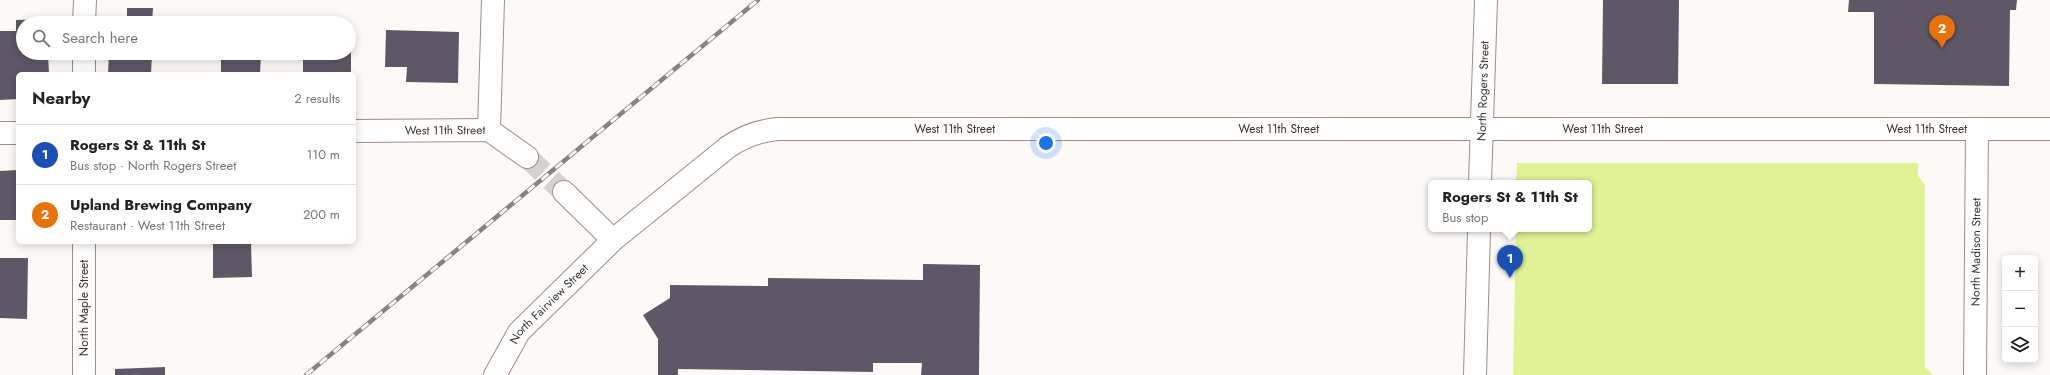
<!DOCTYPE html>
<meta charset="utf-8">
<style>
body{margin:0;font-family:Jost,sans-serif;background:#f6f6f6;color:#222}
.controls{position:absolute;right:12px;bottom:12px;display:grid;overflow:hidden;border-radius:6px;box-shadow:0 2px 10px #0003}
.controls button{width:36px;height:36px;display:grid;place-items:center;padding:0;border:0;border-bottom:1px solid #e0e0e0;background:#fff;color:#222;font:20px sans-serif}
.you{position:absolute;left:1046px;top:143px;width:14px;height:14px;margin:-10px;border:3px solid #fff;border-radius:50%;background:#1a73e8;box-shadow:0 0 0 6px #1a73e833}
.badge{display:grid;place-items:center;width:26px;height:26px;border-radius:50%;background:#0f766e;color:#fff;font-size:13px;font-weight:700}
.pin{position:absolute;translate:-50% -33px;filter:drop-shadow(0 1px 2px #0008)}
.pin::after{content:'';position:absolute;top:21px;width:14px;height:12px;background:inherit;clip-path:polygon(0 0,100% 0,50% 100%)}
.popup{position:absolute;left:1428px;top:180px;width:164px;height:52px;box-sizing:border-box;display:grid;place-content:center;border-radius:6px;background:#fff;filter:drop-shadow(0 1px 3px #0005);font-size:13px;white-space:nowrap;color:#767676}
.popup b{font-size:15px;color:#222}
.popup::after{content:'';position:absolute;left:50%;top:100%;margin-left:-8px;border:8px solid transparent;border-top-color:#fff}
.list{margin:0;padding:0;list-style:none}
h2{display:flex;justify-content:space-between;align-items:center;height:52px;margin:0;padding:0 16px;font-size:17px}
h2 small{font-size:13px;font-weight:400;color:#767676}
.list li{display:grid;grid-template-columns:26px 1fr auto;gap:12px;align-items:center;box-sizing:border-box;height:60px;padding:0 16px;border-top:1px solid #e0e0e0}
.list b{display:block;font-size:15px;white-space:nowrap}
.list p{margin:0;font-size:13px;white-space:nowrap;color:#767676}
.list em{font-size:13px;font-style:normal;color:#767676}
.icon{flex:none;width:22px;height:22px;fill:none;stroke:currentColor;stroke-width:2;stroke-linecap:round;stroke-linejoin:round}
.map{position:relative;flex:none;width:2050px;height:375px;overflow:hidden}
.search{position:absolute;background:#fff;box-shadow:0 2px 10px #0003;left:16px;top:16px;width:340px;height:44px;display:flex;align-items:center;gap:10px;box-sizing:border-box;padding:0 14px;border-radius:22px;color:#767676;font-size:15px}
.panel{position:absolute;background:#fff;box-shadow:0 2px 10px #0003;left:16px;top:72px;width:340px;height:172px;border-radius:6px}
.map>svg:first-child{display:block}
</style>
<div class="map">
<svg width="2050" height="375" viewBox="0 0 2050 375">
<rect width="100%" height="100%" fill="#fdf9f7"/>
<path fill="#dff294" d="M1517,163H1918V176L1925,185V367L1933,375H1513L1516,229H1589V183H1516Z"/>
<path fill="#5f5766" d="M1603,0H1679L1678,84H1602Z
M1849,0H2017L2016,10H2010L2009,86L1874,84V12H1848Z
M127,8H153L152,23H127Z
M48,19V23H23V53H48L49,74H18V99L0,100V31H16V20Z
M349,28L351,29V74H303V53H349Z
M386,30L459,32L458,83L406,82L407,67H385Z
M109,53H152L151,74H108Z
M221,53H261L260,74H221Z
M18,170V220H0V171Z
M213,242H251L252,277L213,278Z
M0,258H28L27,319L0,318Z
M923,264L980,265L979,375H921L922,363H873V372L678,369V375H658V339L643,315L670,298V285L768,286V278L923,280Z
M165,367V375H115V369Z"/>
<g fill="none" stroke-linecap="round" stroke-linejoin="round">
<path stroke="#d6d1cf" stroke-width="22" stroke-dasharray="22 11" stroke-linecap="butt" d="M527,157L564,192"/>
<defs>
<g id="minor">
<path d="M84,23L85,0"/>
<path d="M84,74V53"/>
<path d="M489,130L493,0"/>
<path d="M84,242V373"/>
<path id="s1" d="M495,375L519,332L613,240"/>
<path id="s2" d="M1975,375L1977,129"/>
</g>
<g id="tertiary">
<path id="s3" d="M354,131L489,130L527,157"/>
<path d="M0,133H18"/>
<path id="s4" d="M1480,183L1486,0"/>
<path id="s5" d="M564,192L613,240L728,147C744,136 758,131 777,129H2050"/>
<path d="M1475,375L1479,229"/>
</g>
</defs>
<use href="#minor" stroke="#9f8d83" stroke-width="24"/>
<use href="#tertiary" stroke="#9f8d83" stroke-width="24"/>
<use href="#minor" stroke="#fff" stroke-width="22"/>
<use href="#tertiary" stroke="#fff" stroke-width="22"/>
<defs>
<path id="rail" d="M306,375L758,0"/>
</defs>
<use href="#rail" stroke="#89827f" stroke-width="4.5"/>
<use href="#rail" stroke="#fdf9f7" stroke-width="3" stroke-dasharray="9" stroke-linecap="butt"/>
</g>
<g text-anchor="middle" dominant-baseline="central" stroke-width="4" stroke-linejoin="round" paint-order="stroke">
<g font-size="12" fill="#3b332f" stroke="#fdf9f7">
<text stroke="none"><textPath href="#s4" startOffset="92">North Rogers Street</textPath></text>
<text stroke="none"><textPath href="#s5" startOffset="771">West 11th Street</textPath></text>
<text stroke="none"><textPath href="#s5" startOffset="1095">West 11th Street</textPath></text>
<text stroke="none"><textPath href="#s5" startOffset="1419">West 11th Street</textPath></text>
<text stroke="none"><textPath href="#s5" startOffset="447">West 11th Street</textPath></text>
<text stroke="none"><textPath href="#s3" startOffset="91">West 11th Street</textPath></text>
<text stroke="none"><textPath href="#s2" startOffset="123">North Madison Street</textPath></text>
<text stroke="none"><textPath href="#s1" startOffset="90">North Fairview Street</textPath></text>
<text transform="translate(84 308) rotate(-90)">North Maple Street</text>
</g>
</g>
</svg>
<div class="controls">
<button>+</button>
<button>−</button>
<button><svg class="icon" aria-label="layers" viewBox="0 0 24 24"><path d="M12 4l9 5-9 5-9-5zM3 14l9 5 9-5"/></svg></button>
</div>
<div class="you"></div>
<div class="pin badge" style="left:1510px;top:278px;background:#1a4fb4">1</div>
<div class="popup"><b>Rogers St &amp; 11th St</b>Bus stop</div>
<div class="pin badge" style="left:1942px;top:48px;background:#e8710a">2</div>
<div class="search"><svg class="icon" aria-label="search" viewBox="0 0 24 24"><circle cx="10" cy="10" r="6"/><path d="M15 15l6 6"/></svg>Search here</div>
<section class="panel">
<h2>Nearby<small>2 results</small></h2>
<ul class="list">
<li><span class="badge" style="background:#1a4fb4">1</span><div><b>Rogers St &amp; 11th St</b><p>Bus stop · North Rogers Street</p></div><em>110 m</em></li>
<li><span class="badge" style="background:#e8710a">2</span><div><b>Upland Brewing Company</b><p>Restaurant · West 11th Street</p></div><em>200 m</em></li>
</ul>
</section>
</div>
